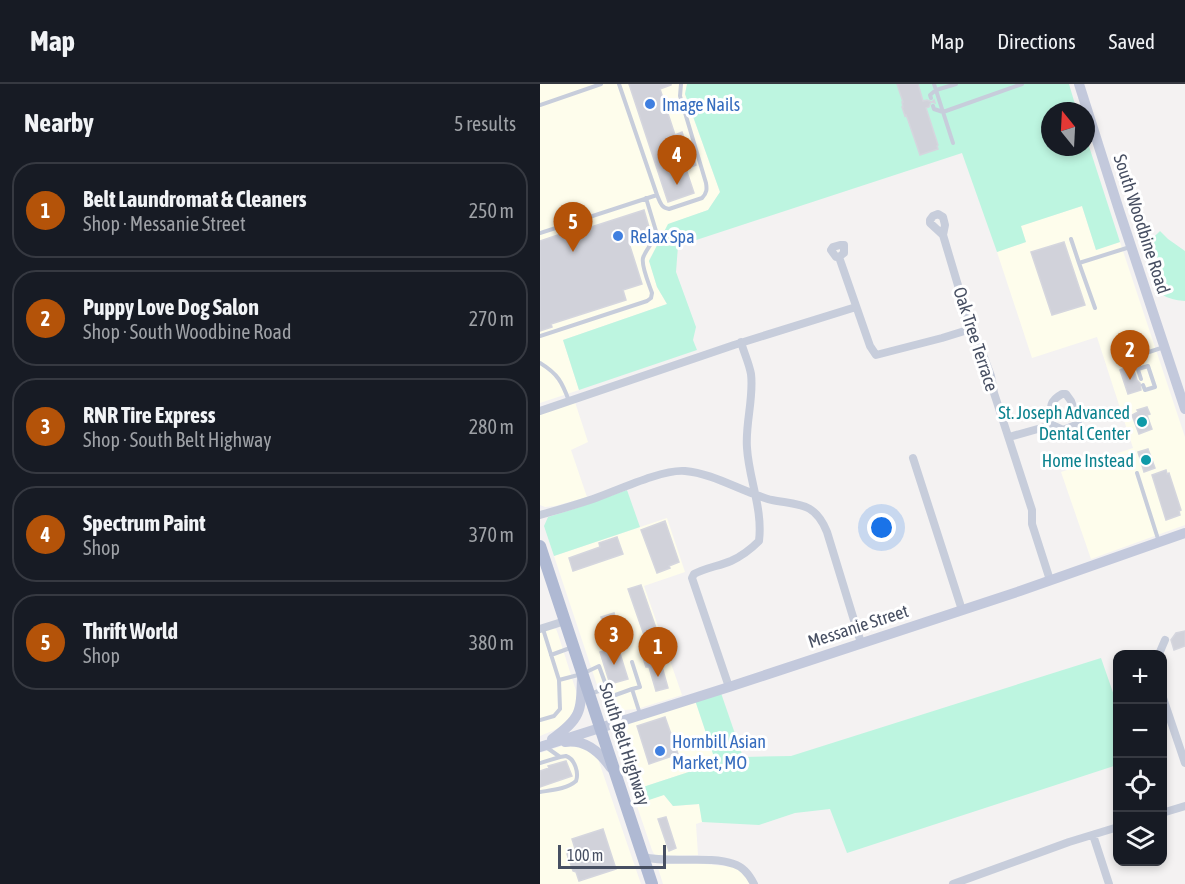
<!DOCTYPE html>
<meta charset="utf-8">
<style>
body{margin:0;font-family:"Asap Condensed",sans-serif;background:#242831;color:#f1f3f6}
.controls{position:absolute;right:18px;bottom:18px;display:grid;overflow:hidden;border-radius:12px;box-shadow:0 3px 9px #0003}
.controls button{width:54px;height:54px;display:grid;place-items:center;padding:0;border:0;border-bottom:2px solid #363941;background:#171b24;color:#f1f3f6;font:30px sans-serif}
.compass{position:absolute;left:501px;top:18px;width:54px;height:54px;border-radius:50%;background:#171b24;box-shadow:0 3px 9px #0003;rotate:342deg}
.scale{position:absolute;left:18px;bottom:15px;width:108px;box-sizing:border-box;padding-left:6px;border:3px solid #474f62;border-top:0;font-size:16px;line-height:21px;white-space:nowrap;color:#474f62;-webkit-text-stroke:4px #fff;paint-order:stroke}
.you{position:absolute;left:342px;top:444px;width:21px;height:21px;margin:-15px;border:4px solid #fff;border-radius:50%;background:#1a73e8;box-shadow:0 0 0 9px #1a73e833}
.badge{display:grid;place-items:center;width:39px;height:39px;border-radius:50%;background:#b45309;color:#fff;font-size:20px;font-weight:700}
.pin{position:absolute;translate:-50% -50px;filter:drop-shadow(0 2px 3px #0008)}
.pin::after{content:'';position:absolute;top:32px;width:21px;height:18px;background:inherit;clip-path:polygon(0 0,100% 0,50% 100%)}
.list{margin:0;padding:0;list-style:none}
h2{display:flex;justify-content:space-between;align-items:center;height:78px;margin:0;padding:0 24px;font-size:26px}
h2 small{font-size:20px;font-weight:400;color:#9ea1a6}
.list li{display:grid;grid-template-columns:39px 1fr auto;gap:18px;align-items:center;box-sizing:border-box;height:96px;margin:0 12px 12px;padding:0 12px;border:2px solid #363941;border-radius:24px}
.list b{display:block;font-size:22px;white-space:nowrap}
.list p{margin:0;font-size:20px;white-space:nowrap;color:#9ea1a6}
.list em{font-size:20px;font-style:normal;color:#9ea1a6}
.icon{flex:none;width:33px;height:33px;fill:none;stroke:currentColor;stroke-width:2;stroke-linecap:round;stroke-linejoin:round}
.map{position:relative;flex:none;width:645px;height:800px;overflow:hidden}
header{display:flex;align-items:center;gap:36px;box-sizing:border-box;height:84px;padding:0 30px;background:#171b24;border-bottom:2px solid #363941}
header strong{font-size:28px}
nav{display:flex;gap:33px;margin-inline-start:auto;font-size:21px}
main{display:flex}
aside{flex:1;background:#171b24}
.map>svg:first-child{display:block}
</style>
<header>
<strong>Map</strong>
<nav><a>Map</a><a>Directions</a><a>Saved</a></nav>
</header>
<main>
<aside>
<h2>Nearby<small>5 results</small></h2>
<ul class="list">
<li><span class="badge">1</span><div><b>Belt Laundromat &amp; Cleaners</b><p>Shop · Messanie Street</p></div><em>250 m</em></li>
<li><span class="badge">2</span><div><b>Puppy Love Dog Salon</b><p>Shop · South Woodbine Road</p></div><em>270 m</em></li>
<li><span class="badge">3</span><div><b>RNR Tire Express</b><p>Shop · South Belt Highway</p></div><em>280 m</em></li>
<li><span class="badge">4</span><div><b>Spectrum Paint</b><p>Shop</p></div><em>370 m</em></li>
<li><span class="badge">5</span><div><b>Thrift World</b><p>Shop</p></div><em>380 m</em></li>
</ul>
</aside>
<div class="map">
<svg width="645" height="800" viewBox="0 0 645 800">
<rect width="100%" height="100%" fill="#f4f2f2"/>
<path fill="#fefdec" d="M0,0H147L145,10L180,108L168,126L129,140L109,176L117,203L127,220L23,256L39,306L0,319Z
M542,122L556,166L580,158L645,353V441L551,475L521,388L593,364L557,253L492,274L457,168L486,158L480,142Z
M35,318L48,358L31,366L47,413L15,422L5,423L0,421V330Z
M127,434L145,488L104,502L142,611L97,625L72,627L66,626L64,622L14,472Z
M12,544L16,545L18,550L37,610L38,620L24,642L0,652V547Z
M155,616L176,679L100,704L124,711L133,722L160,720L162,738L156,740L158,771L117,772L114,770L112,766L73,652V647L76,642Z
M22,662L43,663L58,675L101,800H0V669Z
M155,779L194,783L202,788L211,800H123L118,784L119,782L124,780Z"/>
<path fill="#bdf5e0" d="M147,0H529L537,27H510V63H546V53L580,158L556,166L542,122L481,142L486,158L457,168L422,69L138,162L136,188L156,243L153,256L157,266L39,306L23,256L127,220L117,203L109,177L128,140L168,126L180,108L145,10Z
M620,147L628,155L645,167V217C633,216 618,213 613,199C612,195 612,189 611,185C610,180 606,176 606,171C605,161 614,153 620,147Z
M87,406L100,443L14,472L4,442L8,433L37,424Z
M561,574L577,620V681L307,769L290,725L255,729L219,741L162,738L159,720L133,722L124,711L109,716L100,704L176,679L155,616L181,609L203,673L251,672Z"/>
<path fill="#d1d2da" stroke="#d5d6de" stroke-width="1.5" d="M89,0H131V1L120,5L135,51L142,48L146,60L150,59L156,81L146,85L154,109L128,118Z
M357,0H378L383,17L387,16L392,18L394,16L395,19L391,18L389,23L386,24L398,61L397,62L398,65L380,71L368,36L366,31L365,32L362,23H363L362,18H363Z
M104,126L111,150L110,152L89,159L102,200L83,206L86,216L11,240L12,243L0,247V157L41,143L45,145Z
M524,158L545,221L512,231L491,168Z
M592,281L597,296L600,299L601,306L588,310L580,286Z
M607,323L610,330L607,331L612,345L599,350L592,331L598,328L597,326Z
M608,365L615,384L604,388L598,368Z
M626,386L627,390L629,389L641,426L639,427L640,431L626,436L612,391Z
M125,437L139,478L129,482L130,484L117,489L101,446Z
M77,453L83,470L33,487L29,474L60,463L59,459Z
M101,501L117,547L104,551L88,505Z
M74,529L82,555L76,557L88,595L70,600L60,568L71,565L61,533Z
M645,547V562L634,566L631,556L636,549Z
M115,567L118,580L121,579L128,604L116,607L109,583H106L102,571Z
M125,633L138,670L109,680L97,642Z
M26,677L32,692L0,703V687L9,684L8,682Z
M126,733L136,764L129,767L118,735Z
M63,745L76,785L39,797L36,788L33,787L27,770L36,768L32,755Z"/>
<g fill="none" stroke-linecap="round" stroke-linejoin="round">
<path stroke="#c7cddb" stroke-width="4" d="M394,0L403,28L482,0
M391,14L390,11L396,6L416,0
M0,21L61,0
M393,22L394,25L403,28L413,59
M117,111C120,118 121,124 129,125L162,114C167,109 167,105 166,99L140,12L141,0
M0,149L117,111L79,0
M531,155L539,179
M555,224L539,179L590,163
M0,252L107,217L111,214L112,209C109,200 101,182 103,174C106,164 115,158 116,147L106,114
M0,279C18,290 22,298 29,317
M598,285L608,282L615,303L605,306L603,301
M601,295L594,273L624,263
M597,389L619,458
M3,545L19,596
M11,571L30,564
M92,578L100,603L92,605
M50,610L67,604L70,613L92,605L100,630
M0,636L14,632L20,625L19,596L42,590L59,582L67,604
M0,679L20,673L6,663
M0,708C12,706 27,705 36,697C39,689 35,675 26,672L20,673"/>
<path stroke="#c7cddb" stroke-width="8" d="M398,130L403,133L405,141L403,151L390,139V136L393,132Z
M403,151L431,245L434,247L451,292L454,309L492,426V440L510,496
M300,161H304V169L299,173H296L291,166L293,163Z
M299,173L330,262L336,271L402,254L431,245
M522,310H526L531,317L538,337L536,341L523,346L512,341C511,326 507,318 522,310Z
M0,327L194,261L316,223
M469,353L512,341
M373,374L422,526
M0,431C18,426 35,421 53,415C76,407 122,385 145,387C169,389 192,402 214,410C220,412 226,415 232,416C259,421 275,418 287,448L321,559
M0,545L25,537
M619,570L625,556
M189,603L152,494L154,490C165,484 179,482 191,477C202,472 211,465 219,457C223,425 209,396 207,364C205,340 214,314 211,290C209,279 204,269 201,258
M622,611L645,679
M622,729L645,722
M553,751L569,800
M103,773C132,780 168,771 194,780C204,783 210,792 214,800
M413,800L529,758L578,743"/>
<path stroke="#c3c9dc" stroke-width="10" d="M539,0L579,126L645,325
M12,655C41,634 41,629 42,593
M25,658C45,655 60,668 71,684
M0,663L189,603L480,507L645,449"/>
<path stroke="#afb9d3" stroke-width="12" d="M0,462L112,800"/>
</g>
<g fill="#3f7fe0" stroke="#fff" stroke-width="2">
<circle cx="110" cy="20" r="6"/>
<circle cx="78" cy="152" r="6"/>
<circle cx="120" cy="667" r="6"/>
</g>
<g fill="#0f9aa8" stroke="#fff" stroke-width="2">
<circle cx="602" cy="338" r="6"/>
<circle cx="606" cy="376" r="6"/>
</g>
<g text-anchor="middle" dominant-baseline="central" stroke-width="6" stroke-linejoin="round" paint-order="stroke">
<g font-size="18" fill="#366cbe" stroke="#fff" text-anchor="start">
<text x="122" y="20">Image Nails</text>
<text x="90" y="152">Relax Spa</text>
<text x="132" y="657">Hornbill Asian<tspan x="132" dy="21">Market, MO</tspan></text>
</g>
<g font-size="18" fill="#474f62" stroke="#fff">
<text transform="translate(602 140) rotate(72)">South Woodbine Road</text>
<text transform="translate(436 255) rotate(72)">Oak Tree Terrace</text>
<text transform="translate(318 542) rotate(-18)">Messanie Street</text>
<text transform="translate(85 660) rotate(72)">South Belt Highway</text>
</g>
<g font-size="18" fill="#0d838f" stroke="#fff" text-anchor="end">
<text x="590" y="328">St. Joseph Advanced<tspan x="590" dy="21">Dental Center</tspan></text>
<text x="594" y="376">Home Instead</text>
</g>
</g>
</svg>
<div class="controls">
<button>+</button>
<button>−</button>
<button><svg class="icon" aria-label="locate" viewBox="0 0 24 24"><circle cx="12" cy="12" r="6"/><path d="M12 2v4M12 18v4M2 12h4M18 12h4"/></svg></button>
<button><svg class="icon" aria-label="layers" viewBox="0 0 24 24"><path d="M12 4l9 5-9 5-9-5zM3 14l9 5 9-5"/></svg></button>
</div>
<svg class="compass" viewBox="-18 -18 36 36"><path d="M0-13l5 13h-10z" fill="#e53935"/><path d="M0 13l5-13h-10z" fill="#9ea1a6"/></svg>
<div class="scale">100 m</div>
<div class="you"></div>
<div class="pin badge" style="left:118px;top:593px">1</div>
<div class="pin badge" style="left:590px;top:296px">2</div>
<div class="pin badge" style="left:74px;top:581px">3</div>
<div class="pin badge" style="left:137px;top:101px">4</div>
<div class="pin badge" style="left:33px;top:168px">5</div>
</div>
</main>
